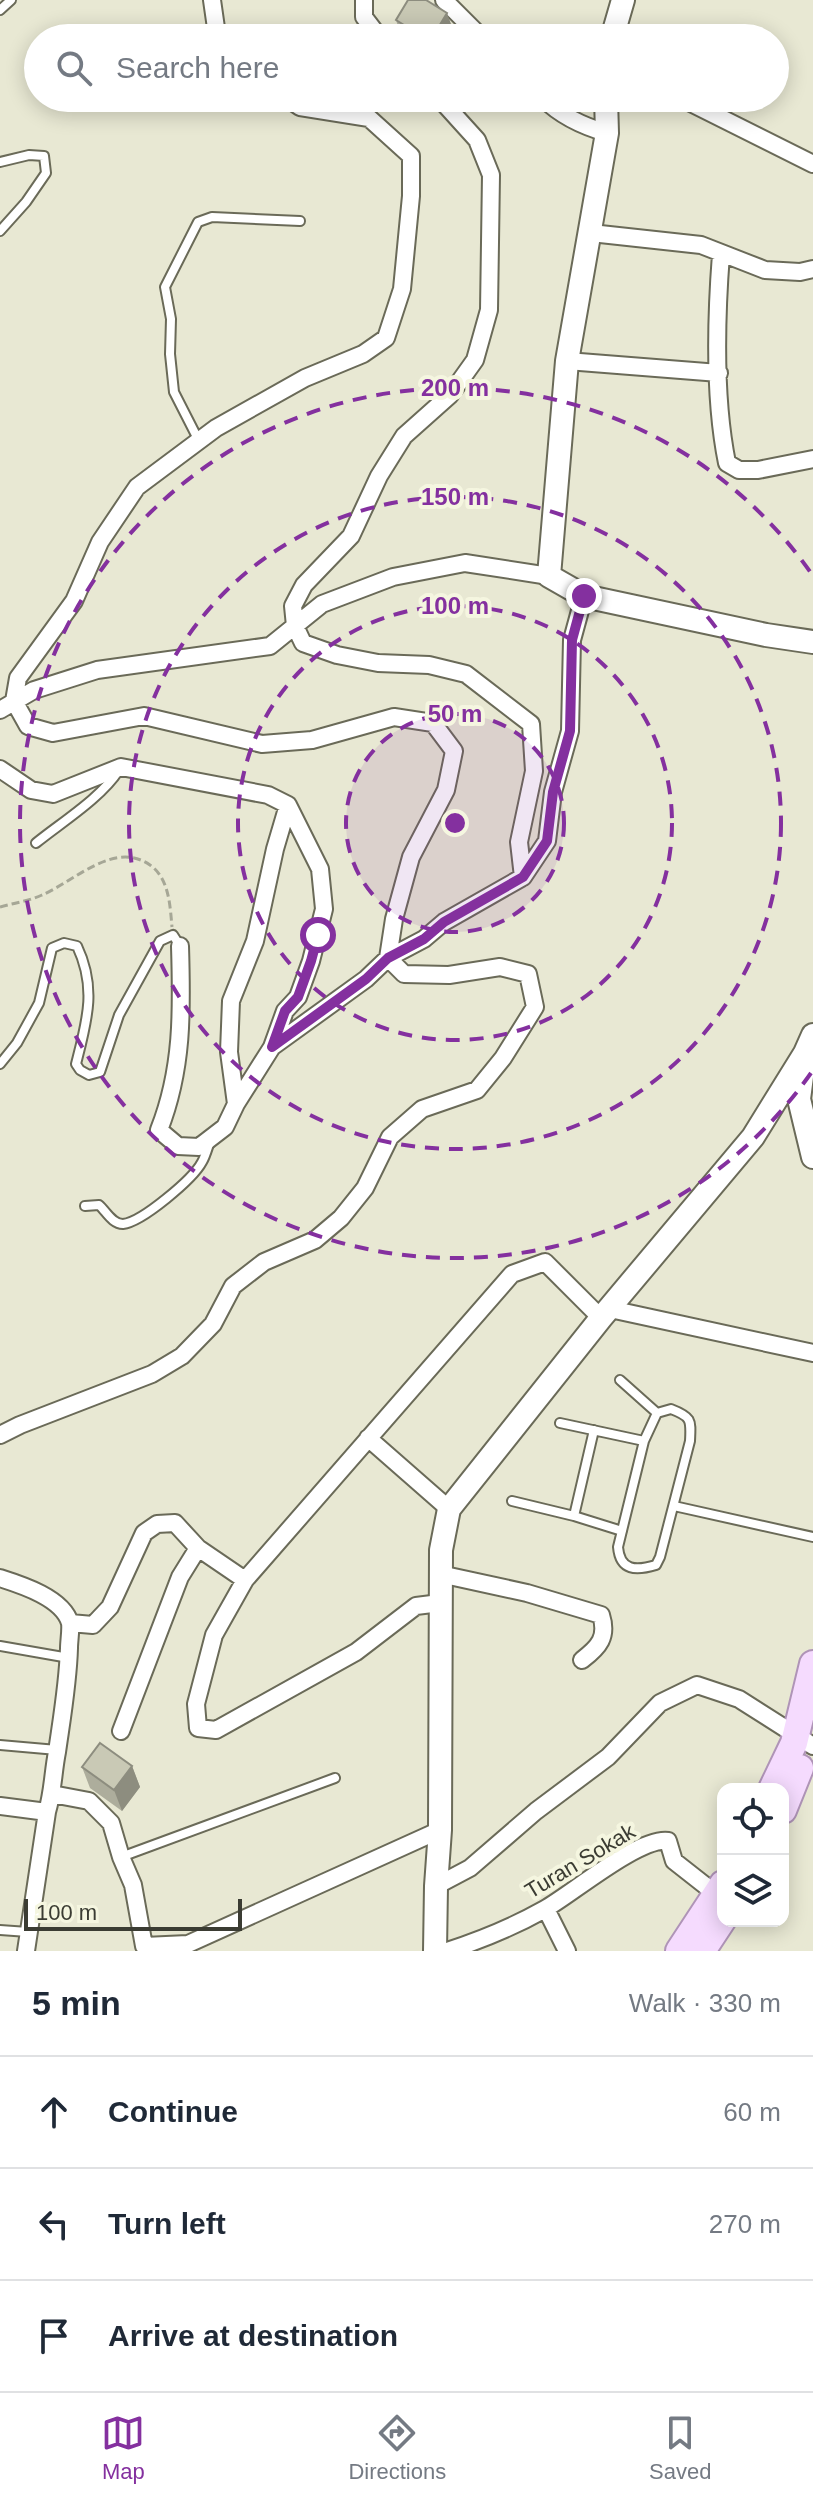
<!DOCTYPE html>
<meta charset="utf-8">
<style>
body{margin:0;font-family:Helvetica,sans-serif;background:#f2f2f3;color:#1f2937}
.controls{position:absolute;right:24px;bottom:24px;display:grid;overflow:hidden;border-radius:16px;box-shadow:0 4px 20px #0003}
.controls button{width:72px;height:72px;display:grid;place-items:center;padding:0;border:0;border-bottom:2px solid #e0e1e3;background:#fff;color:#1f2937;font:40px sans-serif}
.scale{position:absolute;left:24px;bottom:20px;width:218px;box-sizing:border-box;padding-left:8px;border:4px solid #3b3c33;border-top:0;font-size:22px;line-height:28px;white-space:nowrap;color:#3b3c33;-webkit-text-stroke:6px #f5f6e0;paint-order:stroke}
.stop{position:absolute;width:24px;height:24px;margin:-18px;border:6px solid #84309f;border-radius:50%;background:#fff}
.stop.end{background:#84309f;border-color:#fff;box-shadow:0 2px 8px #0008}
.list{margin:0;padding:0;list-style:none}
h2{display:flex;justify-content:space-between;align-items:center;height:104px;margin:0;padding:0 32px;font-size:34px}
h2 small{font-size:26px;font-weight:400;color:#747a83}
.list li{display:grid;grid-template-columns:52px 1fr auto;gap:24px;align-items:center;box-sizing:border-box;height:112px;padding:0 32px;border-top:2px solid #e0e1e3}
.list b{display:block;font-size:30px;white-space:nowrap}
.list em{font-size:26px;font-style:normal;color:#747a83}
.icon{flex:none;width:44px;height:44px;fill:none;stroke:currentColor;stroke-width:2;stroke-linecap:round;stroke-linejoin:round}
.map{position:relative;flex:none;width:813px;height:1951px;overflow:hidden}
.search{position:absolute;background:#fff;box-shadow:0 4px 20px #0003;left:24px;right:24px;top:24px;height:88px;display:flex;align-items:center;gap:20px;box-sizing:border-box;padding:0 28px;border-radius:44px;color:#747a83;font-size:30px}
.sheet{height:440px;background:#fff}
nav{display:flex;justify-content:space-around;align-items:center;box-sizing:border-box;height:112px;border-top:2px solid #e0e1e3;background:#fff;font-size:22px;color:#747a83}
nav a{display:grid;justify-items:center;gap:4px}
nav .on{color:#84309f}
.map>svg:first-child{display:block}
</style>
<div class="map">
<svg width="813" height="1951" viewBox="0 0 813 1951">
<rect width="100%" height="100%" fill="#e8e8d3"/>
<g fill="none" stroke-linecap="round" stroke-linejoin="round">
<defs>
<path id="service" d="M0,10L11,0
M0,162L29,155L44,156L46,173L26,202L0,231
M199,441L174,392L170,354L171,319L165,287L198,222L212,217L300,221
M36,843C62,822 101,798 119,770
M0,1064L17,1043L39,1003L52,948L64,943L77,946C97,988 87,1021 76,1064L80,1070L89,1075L100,1072L119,1015L160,941L173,935L180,946
M85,1206L99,1205C106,1211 112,1224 123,1224C142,1222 193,1179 202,1162C205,1157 207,1150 209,1144
M620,1380L657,1413
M671,1409C692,1417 691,1420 690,1441L660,1557L656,1565C636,1571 620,1571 618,1547L644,1441L657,1413Z
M560,1423L644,1441
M512,1501L574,1516L622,1531
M674,1506L813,1537
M574,1516L594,1430
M0,1646L69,1658
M0,1745L57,1750
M121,1857L335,1778
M0,1930L28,1932"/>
<path id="minor" d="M212,0L216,28L221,38
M364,0V17L380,38
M444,0L482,38
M439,98L477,140L491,175L489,310L475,360L450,395L404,436L379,476L351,536L304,585L293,606L295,626L303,643L337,655L378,663L429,665L466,674L531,724L534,771L519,842L523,877
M543,98C561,116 582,126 607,133
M681,98L813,164
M591,233L701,245L765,270L800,272L813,269
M721,254C716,319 714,399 727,463L739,470H758L813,459
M567,361L719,373
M0,710L34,690L97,670L270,646L322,604L393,577L465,563L549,576
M0,769L31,790L53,794L121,767L268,795L288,805L320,869L324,909L311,961L298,997L285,1011L272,1047
M180,946C182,1011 183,1069 159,1130L178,1146L199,1147L225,1127L236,1104L272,1047L366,979L388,958L424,939L444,922L523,877L547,841L553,792L570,731L572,640L584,596
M236,1104L229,1052L231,1001L255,941L275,849L288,805
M610,1309L813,1353
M0,1435L20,1425L152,1374L182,1356L213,1324L233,1286L264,1262L315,1240L341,1218L365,1188L390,1137L422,1109L477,1090L503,1058L535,1007L528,974L500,967L449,975L404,974L388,958L394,919L411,857L446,790L454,751L433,723L394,717L312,740L262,744L144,716L53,733L28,726L14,701L18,678L74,601L100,542L137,487L216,428L305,378L363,354L386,338L402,289L411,196V156L369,118L300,107L287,98
M368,1438L449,1509
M440,1574L527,1593L601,1615C608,1637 599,1647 582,1660
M0,1578C22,1585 63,1598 70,1623C71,1630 69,1641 69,1648C68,1683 62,1717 57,1752C53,1772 53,1792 47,1812L26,1951
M440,1603L416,1606L356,1652L216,1730L198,1728L196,1704L214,1635L245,1580L512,1274L545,1262L601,1318
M70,1623L93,1625L110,1607L144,1533L157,1524L175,1523L198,1548L245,1580
M121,1731L180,1577L198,1548
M52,1794L89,1801L111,1823L121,1857L133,1885L144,1946L188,1944L440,1830
M0,1806L47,1812
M436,1886L470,1868L536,1811L608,1757L660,1703L697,1685L739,1699L813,1746
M546,1909L567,1951
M447,1951C481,1940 513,1927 545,1909C572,1894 639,1837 668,1841L674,1861L716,1894"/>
<path id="tertiary" d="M612,38L623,0
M606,98L607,133L567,361L549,576L584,596L766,635L813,642
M804,1061L799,1099L813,1157
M435,1951L436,1886L440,1830L441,1550L449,1509L601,1318L753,1137L805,1053L813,1035"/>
<path id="primary" d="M772,1789L794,1743L813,1664
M783,1810L800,1768
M679,1951L723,1884
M702,1951L723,1919"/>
</defs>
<use href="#service" stroke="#6a6a58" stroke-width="12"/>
<use href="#minor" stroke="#6a6a58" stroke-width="20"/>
<use href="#tertiary" stroke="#6a6a58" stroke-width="26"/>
<use href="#primary" stroke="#af94b7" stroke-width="30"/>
<path stroke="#a6a796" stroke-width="3" stroke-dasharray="8 4" stroke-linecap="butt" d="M0,907C14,903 29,901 42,895C75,881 114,840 150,865C169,878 170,905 172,927"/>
<use href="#service" stroke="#fff" stroke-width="8"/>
<use href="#minor" stroke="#fff" stroke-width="16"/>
<use href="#tertiary" stroke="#fff" stroke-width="22"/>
<use href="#primary" stroke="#f5dbfe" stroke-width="26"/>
</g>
<path fill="#adad9c" d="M396,20L455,35L453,38H402Z
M132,1766L140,1787L122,1811L90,1788L82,1767Z"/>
<path fill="#8d8d7f" d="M447,13L455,35L453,38H432Z
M132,1766L140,1787L122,1811L114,1790Z"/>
<path fill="#c9c9b5" stroke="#8d8d7f" stroke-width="2" d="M408,0H426L447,13L432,38H425L396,20Z
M100,1743L132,1766L114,1790L82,1767Z"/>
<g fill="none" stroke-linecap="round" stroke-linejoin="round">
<path stroke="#84309f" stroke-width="10" d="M318,935L311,961L298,997L285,1011L272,1047L366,979L388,958L424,939L444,922L523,877L547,841L553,792L570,731L572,640L584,596"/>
</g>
<circle cx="455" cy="823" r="109" fill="#84309f" fill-opacity=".12"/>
<g fill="none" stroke="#84309f" stroke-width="4" stroke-dasharray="14 10">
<circle cx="455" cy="823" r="109"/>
<circle cx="455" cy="823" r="217"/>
<circle cx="455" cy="823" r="326"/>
<path d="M811 1073A435 435 0 1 1 811 573"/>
</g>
<g text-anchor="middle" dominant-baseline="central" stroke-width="8" stroke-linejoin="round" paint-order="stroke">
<g font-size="22" fill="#3b3c33" stroke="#f5f6e0">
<text transform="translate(580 1861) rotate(-31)">Turan Sokak</text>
</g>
</g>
<circle cx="455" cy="823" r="12" fill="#84309f" stroke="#f5f6e0" stroke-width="4"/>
<g font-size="24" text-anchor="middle" font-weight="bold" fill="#84309f" stroke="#f5f6e0" stroke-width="8" stroke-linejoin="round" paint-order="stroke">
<text x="455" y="396">200 m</text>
<text x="455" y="505">150 m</text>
<text x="455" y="614">100 m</text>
<text x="455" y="722">50 m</text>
</g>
</svg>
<div class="controls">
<button><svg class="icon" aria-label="locate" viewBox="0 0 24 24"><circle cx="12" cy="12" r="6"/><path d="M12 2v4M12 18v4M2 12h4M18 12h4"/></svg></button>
<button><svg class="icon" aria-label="layers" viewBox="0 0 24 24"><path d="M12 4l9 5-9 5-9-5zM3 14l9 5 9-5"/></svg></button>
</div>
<div class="scale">100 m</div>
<div class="stop" style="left:318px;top:935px"></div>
<div class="stop end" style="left:584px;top:596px"></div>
<div class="search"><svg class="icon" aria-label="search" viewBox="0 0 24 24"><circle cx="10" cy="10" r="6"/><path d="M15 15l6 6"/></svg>Search here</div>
</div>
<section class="sheet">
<h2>5 min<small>Walk · 330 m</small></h2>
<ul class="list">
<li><svg class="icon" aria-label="ahead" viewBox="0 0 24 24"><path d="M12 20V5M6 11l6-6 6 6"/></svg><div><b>Continue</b></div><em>60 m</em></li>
<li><svg class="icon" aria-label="left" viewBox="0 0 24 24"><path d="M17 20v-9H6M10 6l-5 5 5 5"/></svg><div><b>Turn left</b></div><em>270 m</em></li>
<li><svg class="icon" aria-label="arrive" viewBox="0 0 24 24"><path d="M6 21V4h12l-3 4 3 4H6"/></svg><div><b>Arrive at destination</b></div></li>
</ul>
</section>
<nav>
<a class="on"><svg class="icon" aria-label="map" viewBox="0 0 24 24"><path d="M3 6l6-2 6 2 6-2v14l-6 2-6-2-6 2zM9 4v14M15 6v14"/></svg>Map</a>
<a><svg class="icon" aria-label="directions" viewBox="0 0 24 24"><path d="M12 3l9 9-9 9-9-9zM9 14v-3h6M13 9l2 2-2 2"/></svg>Directions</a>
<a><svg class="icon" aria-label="saved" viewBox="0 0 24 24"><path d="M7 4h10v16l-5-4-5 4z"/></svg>Saved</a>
</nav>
